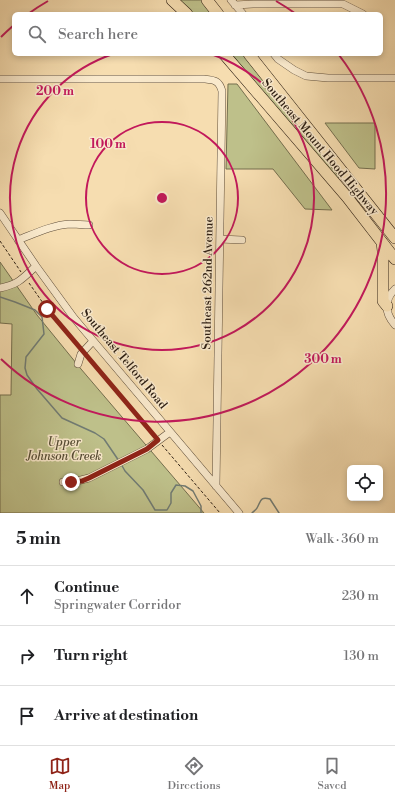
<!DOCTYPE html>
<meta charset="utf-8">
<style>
body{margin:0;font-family:"Libre Bodoni",serif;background:#f2f2f2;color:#202124}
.controls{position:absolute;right:12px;bottom:12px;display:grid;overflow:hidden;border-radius:6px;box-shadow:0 2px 6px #0003}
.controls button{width:36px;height:36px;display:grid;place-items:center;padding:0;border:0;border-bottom:1px solid #e0e0e0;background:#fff;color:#202124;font:20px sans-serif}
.stop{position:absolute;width:12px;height:12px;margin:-9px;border:3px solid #8f2418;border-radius:50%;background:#fff}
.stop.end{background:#8f2418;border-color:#fff;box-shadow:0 1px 4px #0008}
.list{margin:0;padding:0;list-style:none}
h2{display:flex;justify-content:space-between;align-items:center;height:52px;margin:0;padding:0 16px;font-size:17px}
h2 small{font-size:13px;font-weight:400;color:#757577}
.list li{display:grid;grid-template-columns:26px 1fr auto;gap:12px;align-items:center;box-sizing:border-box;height:60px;padding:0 16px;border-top:1px solid #e0e0e0}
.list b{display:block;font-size:15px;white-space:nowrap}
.list p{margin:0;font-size:13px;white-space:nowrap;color:#757577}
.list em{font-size:13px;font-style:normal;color:#757577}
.icon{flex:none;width:22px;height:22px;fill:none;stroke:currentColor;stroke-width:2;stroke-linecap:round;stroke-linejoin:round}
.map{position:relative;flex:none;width:395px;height:513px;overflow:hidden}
.search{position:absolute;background:#fff;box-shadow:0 2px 6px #0003;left:12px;right:12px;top:12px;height:44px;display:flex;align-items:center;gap:10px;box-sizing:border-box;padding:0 14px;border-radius:6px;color:#757577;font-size:15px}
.sheet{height:232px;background:#fff}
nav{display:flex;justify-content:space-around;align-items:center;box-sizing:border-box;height:56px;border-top:1px solid #e0e0e0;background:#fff;font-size:11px;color:#757577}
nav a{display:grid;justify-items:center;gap:2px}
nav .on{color:#8f2418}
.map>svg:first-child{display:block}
</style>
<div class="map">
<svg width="395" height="513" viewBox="0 0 395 513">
<rect width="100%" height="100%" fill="#f6ddb0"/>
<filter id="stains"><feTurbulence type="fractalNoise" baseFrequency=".005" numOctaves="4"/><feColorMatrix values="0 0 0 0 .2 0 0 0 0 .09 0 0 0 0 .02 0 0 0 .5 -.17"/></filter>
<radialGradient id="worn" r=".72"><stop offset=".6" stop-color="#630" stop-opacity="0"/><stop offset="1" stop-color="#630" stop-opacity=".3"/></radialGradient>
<path fill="#bec08a" stroke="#746e4e" d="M179,0H202L213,14H194Z
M231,54H244L340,176L337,179L300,134Z
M228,84H237L332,210L305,209L273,169H226Z
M325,123H375V169L359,168Z
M0,262L37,315L81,369L204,513H0V395H11L12,324L0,323Z"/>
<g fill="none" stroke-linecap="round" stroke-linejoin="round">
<path stroke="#717b73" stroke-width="1.5" d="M0,297L15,302L35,310L42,317L44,334L26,357L25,368L27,375L37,389L62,418L95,433L104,439L119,461
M121,464L125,471L143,490L155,510H167L171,503V493L176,485L185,486L193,491L201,506V513
M252,513C254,511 256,510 257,508C261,501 260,496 270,499L279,513"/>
<defs>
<path id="minor" d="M231,0L243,14
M235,5L253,4H343L363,14
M274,54L278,59L294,70L306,76L328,78H395
M0,79H204C214,80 219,80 222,91L216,486
M0,213L36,266L74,318L101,350L239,513
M220,239L242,240
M18,240C34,234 52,225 70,224C76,224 83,225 89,225
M0,288C19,284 22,279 36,266
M395,289C383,301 385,313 395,325
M78,364L81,354L93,341
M63,482L77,481L89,478L147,449L170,432"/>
<path id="highway" d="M172,0L187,14
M207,0L218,14
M224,54L347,197L395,259
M249,54L395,238
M382,242L383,251V301L387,306"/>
</defs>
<use href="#minor" stroke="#5e4d3a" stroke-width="8"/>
<use href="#highway" stroke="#2b1d12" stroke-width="12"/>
<path stroke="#2b1d12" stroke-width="1" stroke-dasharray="3 2" stroke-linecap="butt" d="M0,241L21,272
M29,283L50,313L79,348
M87,356L155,436
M162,445L220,513"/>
<use href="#minor" stroke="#f9e9cc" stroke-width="7"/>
<use href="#highway" stroke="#f6ddb0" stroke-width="11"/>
</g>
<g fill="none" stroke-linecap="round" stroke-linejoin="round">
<path stroke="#8f2418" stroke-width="5" d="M47,309L81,349L158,440L147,449L89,478L82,481L71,482"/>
</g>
<g fill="none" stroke="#c2185b" stroke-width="2">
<circle cx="162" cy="198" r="76"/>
<path d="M211 54A152 152 0 1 1 113 54"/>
<path d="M1 37A228 228 0 0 1 14 25M28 14A228 228 0 0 1 48 1M276 1A228 228 0 0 1 296 14M339 55A228 228 0 0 1 1 359"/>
</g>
<g text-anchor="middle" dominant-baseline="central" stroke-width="3" stroke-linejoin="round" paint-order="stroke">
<g font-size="12" fill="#2b1d12" stroke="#f9e9cc">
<text transform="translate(320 147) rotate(50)">Southeast Mount Hood Highway</text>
<text transform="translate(208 283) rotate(-89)">Southeast 262nd Avenue</text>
<text transform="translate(124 359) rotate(50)">Southeast Telford Road</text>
</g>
<g font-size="12" font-style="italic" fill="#574e36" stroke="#f9e9cc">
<text x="64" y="442">Upper<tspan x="64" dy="14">Johnson Creek</tspan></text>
</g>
</g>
<circle cx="162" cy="198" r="6" fill="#c2185b" stroke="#f9e9cc" stroke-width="2"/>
<g font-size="12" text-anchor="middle" font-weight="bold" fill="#c2185b" stroke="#f9e9cc" stroke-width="3" stroke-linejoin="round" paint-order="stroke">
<text x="55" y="95">200 m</text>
<text x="108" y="148">100 m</text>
<text x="323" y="363">300 m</text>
</g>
<rect width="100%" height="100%" filter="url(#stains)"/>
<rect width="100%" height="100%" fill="url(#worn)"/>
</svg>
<div class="controls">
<button><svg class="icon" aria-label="locate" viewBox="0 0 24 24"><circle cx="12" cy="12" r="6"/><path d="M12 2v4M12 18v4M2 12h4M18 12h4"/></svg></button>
</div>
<div class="stop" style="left:47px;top:309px"></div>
<div class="stop end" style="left:71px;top:482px"></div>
<div class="search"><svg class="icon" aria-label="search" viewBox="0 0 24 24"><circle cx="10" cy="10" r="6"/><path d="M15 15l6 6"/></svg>Search here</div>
</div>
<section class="sheet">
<h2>5 min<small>Walk · 360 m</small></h2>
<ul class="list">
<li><svg class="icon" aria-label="ahead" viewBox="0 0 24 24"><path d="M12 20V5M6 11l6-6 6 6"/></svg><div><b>Continue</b><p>Springwater Corridor</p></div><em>230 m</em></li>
<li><svg class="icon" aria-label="right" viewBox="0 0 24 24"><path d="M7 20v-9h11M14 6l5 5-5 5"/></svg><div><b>Turn right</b></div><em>130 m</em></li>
<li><svg class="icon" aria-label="arrive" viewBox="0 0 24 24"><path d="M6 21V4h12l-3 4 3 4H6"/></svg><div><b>Arrive at destination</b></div></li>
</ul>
</section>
<nav>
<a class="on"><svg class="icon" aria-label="map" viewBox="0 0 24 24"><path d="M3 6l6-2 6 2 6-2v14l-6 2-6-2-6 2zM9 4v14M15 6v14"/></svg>Map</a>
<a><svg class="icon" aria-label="directions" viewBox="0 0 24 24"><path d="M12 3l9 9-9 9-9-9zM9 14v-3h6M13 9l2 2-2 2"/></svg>Directions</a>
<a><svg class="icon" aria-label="saved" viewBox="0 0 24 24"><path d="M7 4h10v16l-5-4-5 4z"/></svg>Saved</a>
</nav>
